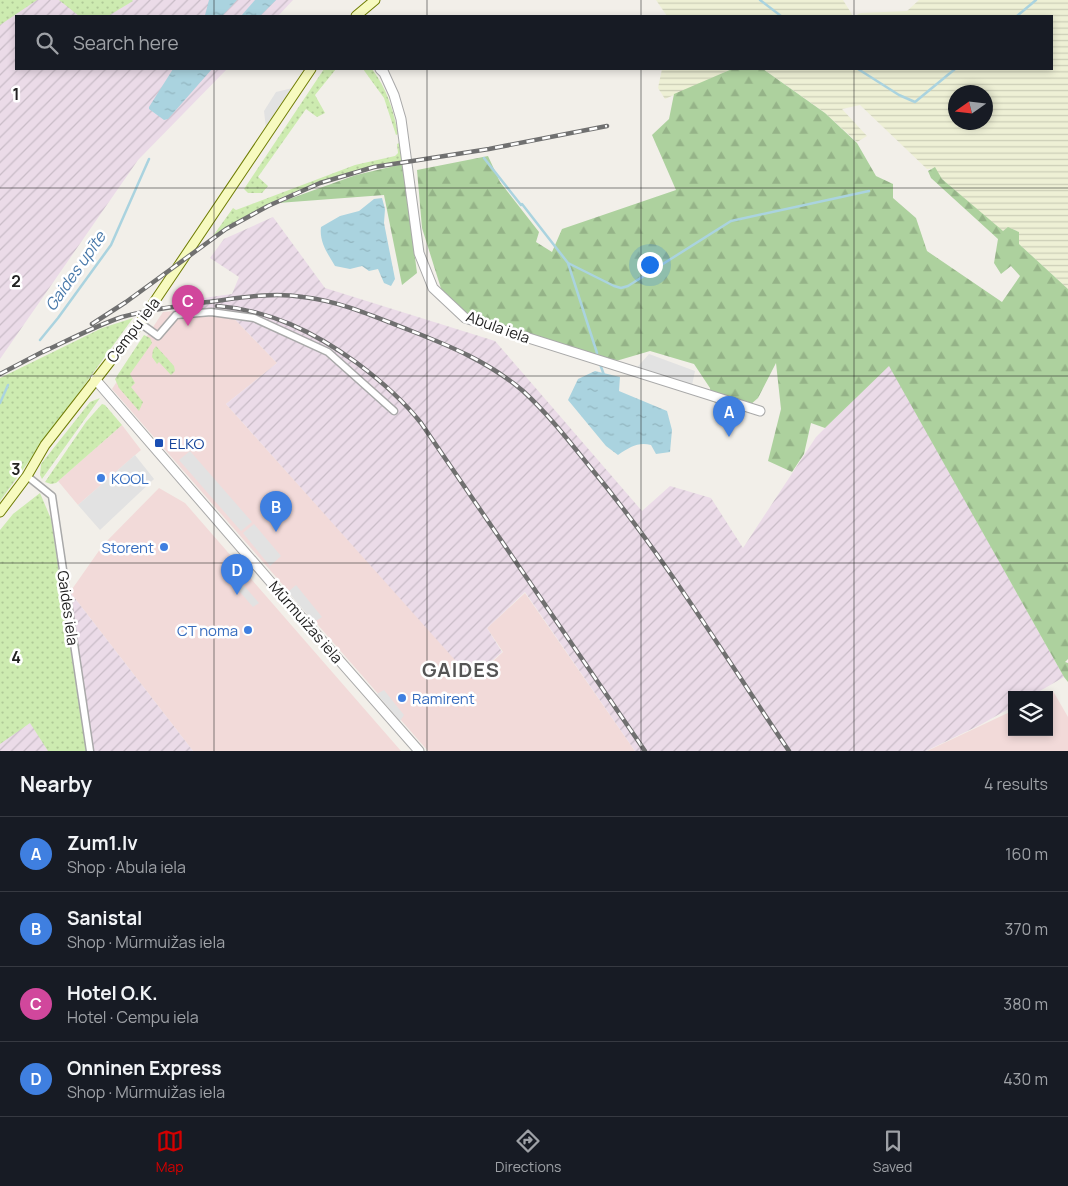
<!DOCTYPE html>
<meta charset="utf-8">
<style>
body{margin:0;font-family:Manrope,sans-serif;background:#20242c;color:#f1f3f6}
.controls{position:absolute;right:15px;bottom:15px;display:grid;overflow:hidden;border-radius:0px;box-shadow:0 2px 8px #0003}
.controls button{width:45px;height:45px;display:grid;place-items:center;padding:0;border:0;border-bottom:1px solid #363941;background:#171b24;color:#f1f3f6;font:25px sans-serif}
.compass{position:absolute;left:948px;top:85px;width:45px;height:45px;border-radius:50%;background:#171b24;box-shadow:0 2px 8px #0003;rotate:256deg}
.you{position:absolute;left:649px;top:264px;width:18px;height:18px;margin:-12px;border:4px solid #fff;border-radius:50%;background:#1a73e8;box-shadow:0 0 0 8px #1a73e833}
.badge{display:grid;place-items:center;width:32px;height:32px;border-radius:50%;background:#d40000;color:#fff;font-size:16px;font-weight:700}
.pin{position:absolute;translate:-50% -41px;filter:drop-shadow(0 1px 2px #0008)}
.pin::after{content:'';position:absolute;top:26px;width:18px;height:15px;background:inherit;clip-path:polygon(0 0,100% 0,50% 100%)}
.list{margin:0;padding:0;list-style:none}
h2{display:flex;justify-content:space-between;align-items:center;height:65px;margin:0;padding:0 20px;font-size:21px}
h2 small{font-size:16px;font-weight:400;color:#9ea1a6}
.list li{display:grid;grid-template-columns:32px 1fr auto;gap:15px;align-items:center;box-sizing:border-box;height:75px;padding:0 20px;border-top:1px solid #363941}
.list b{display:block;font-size:19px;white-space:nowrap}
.list p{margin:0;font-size:16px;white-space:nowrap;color:#9ea1a6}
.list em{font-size:16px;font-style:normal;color:#9ea1a6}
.icon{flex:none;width:28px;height:28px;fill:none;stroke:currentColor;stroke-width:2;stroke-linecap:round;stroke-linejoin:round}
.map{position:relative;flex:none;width:1068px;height:751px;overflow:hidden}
.search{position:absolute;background:#171b24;box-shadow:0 2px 8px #0003;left:15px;right:15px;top:15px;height:55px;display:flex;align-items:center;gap:12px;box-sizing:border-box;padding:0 18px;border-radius:0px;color:#9ea1a6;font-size:19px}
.sheet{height:365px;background:#171b24}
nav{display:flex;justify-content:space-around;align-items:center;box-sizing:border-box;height:70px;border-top:1px solid #363941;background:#171b24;font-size:14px;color:#9ea1a6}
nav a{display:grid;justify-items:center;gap:2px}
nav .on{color:#d40000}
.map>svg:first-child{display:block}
</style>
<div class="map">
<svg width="1068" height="751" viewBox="0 0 1068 751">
<defs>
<pattern id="industrial-furrows" width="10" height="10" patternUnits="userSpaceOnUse" patternTransform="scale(1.25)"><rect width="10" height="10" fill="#ebdbe8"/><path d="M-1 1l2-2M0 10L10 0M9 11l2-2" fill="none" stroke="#c9bcc7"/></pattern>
<pattern id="farmland-rules" width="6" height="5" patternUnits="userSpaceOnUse" patternTransform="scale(1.25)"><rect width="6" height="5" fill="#eef0d5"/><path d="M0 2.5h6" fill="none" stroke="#ccceb7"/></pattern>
<pattern id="grass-dots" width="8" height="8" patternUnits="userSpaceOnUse" patternTransform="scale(1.25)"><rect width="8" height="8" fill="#cdebb0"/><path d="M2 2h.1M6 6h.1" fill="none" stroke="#b0c997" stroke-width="1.8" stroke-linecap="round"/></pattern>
<pattern id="forest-firs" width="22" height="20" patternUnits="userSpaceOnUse" patternTransform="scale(1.25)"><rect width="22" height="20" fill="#add19e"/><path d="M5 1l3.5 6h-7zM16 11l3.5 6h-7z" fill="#95b388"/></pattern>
<pattern id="water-ripples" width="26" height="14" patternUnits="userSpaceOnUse" patternTransform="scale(1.25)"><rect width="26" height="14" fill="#aad3df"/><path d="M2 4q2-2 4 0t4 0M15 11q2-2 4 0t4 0" fill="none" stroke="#92b5bf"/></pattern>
</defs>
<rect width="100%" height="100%" fill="#f2efe9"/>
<path fill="#f2dad9" d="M196,309H225L277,363L226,404L473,679L503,652L487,628L525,593L635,751H428L112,389L163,312Z
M122,425L141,450L78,505L58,481Z
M159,488L185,503L401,751H193L70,592L103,545Z
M1053,691L1068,717V751H927L1012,711V732H1049V695H1046Z"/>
<path fill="url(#industrial-furrows)" d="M0,0H293L278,16H16V69H227L138,160L0,359Z
M273,217L325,288L495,341L642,511L670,486L711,498L743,548L816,437L889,365L1064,677L1033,695H1012V707L980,725L926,751H635L525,592L487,628L502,652L472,679L226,404L277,363L225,309H196V299L232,294L239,277L210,258L224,239Z
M70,592L193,751H0V624Z"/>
<path fill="url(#farmland-rules)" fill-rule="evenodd" d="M656,0H843L853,16H667Z
M919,0H1068V289L1019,244V232L1010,228L1002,231L941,178L934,168L927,169L860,105L842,109L867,136L857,142L824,112L763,69H1052V16H854L861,13L907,11ZM956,92H986V122H956Z
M662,69H732L665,99L658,88Z"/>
<path fill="url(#grass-dots)" d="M0,0H37L0,25Z
M59,0H132L133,1L108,16H79Z
M324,69H336L315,95L325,113L317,117L306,109L258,177L268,186L262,193H248L244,189Z
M363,69H372C387,89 393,109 398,134L396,135L384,98Z
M399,143L401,144L403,161C331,172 274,197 213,236L233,208L236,210L355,165L395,156L398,153L397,144Z
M133,318L0,501V378L102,328Z
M144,335L150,338L152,343L130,374L135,383L131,387L143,402L139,411L119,388L115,379Z
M156,346L174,366L175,371L171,375L159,362L157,364L152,357L153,350Z
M100,398L42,479L40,475L41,464L90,402Z
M102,404L105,405L122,425L56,483L51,484L45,482L86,422Z
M40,493L51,519L86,751H48L30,723L0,744V530L13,514Z"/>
<path fill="url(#forest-firs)" d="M732,69H763L825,113L857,143L876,176L893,184V198L916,218L927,251L1002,302L1020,276L1011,266L1001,274L994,263L998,239L931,178L928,171L935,167L942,179L1003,231L1008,227L1019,232V244L1068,289V659L1065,662L1068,663V682L1064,677L889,366L825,428L811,423L804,454L792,472L768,461L781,409L776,363L758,398L742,412L711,401L710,388L694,364L650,351L616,361L468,316L444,298L422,228L417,170L488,156L500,182L539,232L536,242L552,252L562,229L676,190L652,135L669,119L674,94Z
M403,164L417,273L402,285L384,195L278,203L356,175Z"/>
<path fill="#e2e2e2" d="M293,88L269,123L266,128L264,111L276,92Z
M649,354L695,371L691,390L633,372Z
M190,451L252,522L241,531L179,460Z
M135,455L154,479L100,530L78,505Z
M254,524L281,556L270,566L243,533Z
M231,571L259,603L253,607L226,576Z
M296,585L322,617L314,622L288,592Z
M384,690L404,715L400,721L377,694Z"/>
<path fill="url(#water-ripples)" d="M209,0H237L222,16L205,15Z
M255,0H276L260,16H241Z
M173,69H212L168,119L164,120L149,109V107Z
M382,198L385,209L384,223L395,279L391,286L384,283L378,269L369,271L362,266L350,269L335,266C328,254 319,242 321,227L340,216L359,211L374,199Z
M595,371L620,377L619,391L667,411L672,430L670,452L656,454L651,445C638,442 630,447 618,455L606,446L568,400L578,379Z"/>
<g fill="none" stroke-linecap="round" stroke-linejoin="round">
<path stroke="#aad3df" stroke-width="2.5" d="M760,0L781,16
M1017,16L1036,0
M858,69L899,95L915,102L955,69
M484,158L521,205
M522,204L568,263
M40,340L58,318L111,245L149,159
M597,353L568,263L614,286L621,288L628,286L731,221L869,191
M600,364L604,375
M0,403L8,385"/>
<defs>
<path id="minor" d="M140,323L158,336L176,315L211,312L254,318L328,352L394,411
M27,476L52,496L90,751"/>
<path id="tertiary" d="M380,69L384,73L394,95L401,119L419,253L433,288L465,318L760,411
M95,379L275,587L419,751"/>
<path id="secondary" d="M356,16L375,0
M0,512L27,476L45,445L140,323L311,69"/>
</defs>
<use href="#minor" stroke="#a9a9a9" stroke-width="9"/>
<use href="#tertiary" stroke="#a9a9a9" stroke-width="11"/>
<use href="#secondary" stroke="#707d05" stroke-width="11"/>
<use href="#minor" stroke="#fff" stroke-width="6"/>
<use href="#tertiary" stroke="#fff" stroke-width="9"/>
<use href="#secondary" stroke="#f7fabf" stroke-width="9"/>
<defs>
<path id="rail" d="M217,306C270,310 314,332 357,363C381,381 402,399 421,423L645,751
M92,324L126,302L226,229L268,206L320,183L374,167L489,149L607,126
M43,352C69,340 95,326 122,317C150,309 179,306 208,302C240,298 271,292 303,297C340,301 375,317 409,330C450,346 489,362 523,391C548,414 569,441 590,467C664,556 724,655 789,751
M0,374L48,349"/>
</defs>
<use href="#rail" stroke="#707070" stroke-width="4.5"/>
<use href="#rail" stroke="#fff" stroke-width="2.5" stroke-dasharray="8" stroke-linecap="butt"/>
</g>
<path fill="none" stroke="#222" stroke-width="1" stroke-opacity="0.55" d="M214,0V16M427,0V16M641,0V16M854,0V16M214,69V751M427,69V751M641,69V751M854,69V751M0,188H1068M0,376H1068M0,563H1068"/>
<rect fill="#1a4fb4" stroke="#fff" stroke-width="2" x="154" y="438" width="10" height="10" rx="2.5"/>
<g fill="#3f7fe0" stroke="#fff" stroke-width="2">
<circle cx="101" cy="478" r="5"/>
<circle cx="164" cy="547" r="5"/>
<circle cx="248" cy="630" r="5"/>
<circle cx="402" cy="698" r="5"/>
</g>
<g text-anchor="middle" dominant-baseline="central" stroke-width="5" stroke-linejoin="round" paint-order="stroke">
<g font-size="15" fill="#222" stroke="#fff">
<text transform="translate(498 327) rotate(20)">Abula iela</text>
<text transform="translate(133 330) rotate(-53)">Cempu iela</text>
<text transform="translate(68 608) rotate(82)">Gaides iela</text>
<text transform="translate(306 622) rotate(49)">Mūrmuižas iela</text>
</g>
<g font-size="15" fill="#164399" stroke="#fff" text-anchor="start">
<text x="169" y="443">ELKO</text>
</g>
<g font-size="15" fill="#366cbe" stroke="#fff" text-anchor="start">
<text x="111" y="478">KOOL</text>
<text x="154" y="547" text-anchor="end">Storent</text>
<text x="238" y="630" text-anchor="end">CT noma</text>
<text x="412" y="698">Ramirent</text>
</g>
<g font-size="16" font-style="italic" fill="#4a7aab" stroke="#fff">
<text transform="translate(75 271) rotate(-55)">Gaides upīte</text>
</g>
<g font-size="20" font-weight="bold" letter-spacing="1" fill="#555" stroke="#fff">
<text x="461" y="669">GAIDES</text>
</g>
</g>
<g font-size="16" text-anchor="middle" font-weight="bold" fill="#222" stroke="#fff" stroke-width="5" stroke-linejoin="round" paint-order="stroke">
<text x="16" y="100">1</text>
<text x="16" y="287">2</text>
<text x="16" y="475">3</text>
<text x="16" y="663">4</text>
</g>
</svg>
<div class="controls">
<button><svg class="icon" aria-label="layers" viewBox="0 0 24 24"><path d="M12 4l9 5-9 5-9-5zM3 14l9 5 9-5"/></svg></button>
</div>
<svg class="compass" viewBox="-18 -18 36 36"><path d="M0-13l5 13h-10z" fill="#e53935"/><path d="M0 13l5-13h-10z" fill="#9ea1a6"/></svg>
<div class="you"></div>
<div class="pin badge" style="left:729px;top:437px;background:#3f7fe0">A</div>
<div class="pin badge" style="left:276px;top:532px;background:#3f7fe0">B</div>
<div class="pin badge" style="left:188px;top:326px;background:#d1479c">C</div>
<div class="pin badge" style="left:237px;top:595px;background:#3f7fe0">D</div>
<div class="search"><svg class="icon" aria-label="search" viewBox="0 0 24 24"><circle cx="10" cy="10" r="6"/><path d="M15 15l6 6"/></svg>Search here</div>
</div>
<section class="sheet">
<h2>Nearby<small>4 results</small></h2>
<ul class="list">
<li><span class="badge" style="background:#3f7fe0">A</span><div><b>Zum1.lv</b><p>Shop · Abula iela</p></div><em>160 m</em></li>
<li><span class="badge" style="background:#3f7fe0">B</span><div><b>Sanistal</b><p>Shop · Mūrmuižas iela</p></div><em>370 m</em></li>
<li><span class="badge" style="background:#d1479c">C</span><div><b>Hotel O.K.</b><p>Hotel · Cempu iela</p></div><em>380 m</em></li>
<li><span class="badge" style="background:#3f7fe0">D</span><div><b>Onninen Express</b><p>Shop · Mūrmuižas iela</p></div><em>430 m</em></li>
</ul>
</section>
<nav>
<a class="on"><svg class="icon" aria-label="map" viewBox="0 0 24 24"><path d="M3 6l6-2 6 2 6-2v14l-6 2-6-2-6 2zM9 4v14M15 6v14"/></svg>Map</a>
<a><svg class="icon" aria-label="directions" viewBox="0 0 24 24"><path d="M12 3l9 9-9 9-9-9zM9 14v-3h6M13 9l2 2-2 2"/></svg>Directions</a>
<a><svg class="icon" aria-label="saved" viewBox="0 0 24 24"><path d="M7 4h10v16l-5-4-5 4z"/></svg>Saved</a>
</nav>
